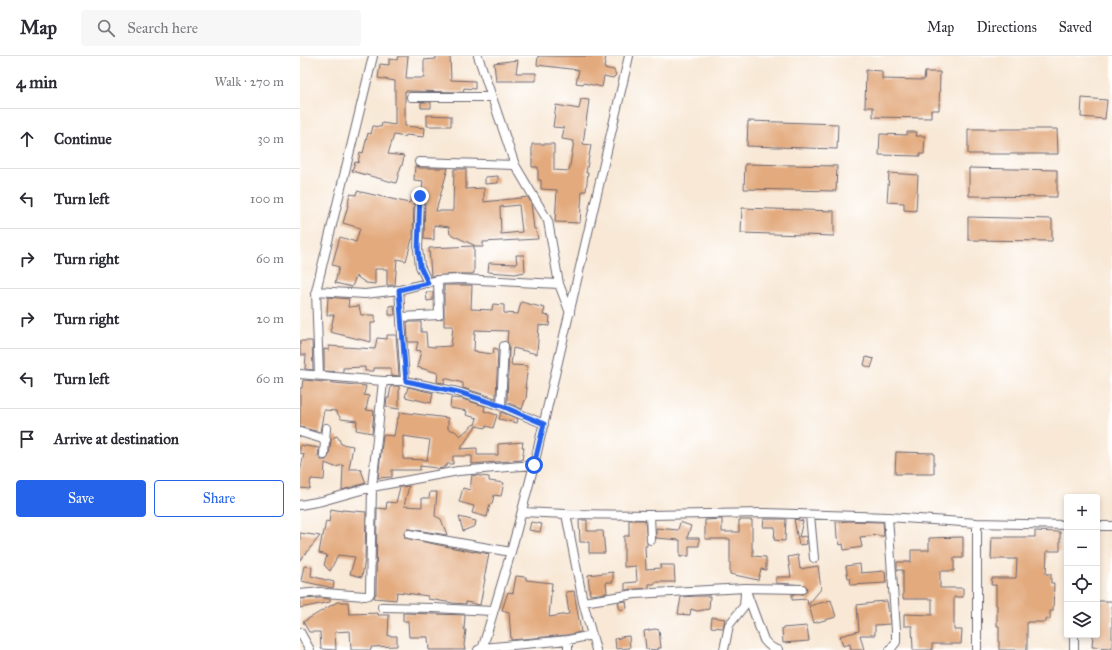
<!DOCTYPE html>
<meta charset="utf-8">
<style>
body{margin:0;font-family:"IM FELL Great Primer",serif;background:#f7f7f7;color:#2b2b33}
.controls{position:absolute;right:12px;bottom:12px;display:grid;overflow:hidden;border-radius:4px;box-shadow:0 2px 6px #0003}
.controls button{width:36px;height:36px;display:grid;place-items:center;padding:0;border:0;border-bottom:1px solid #e1e1e2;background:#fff;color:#2b2b33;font:20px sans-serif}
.stop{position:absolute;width:12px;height:12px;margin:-9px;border:3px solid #2563eb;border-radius:50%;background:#fff}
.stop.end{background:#2563eb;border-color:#fff;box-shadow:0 1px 4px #0008}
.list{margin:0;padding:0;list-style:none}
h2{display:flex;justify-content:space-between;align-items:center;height:52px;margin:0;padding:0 16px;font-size:17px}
h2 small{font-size:13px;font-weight:400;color:#7c7c81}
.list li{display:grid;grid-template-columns:26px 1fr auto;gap:12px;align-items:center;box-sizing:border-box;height:60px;padding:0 16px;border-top:1px solid #e1e1e2}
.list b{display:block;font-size:15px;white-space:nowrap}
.list em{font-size:13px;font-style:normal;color:#7c7c81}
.actions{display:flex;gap:8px;padding:12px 16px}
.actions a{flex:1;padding:9px 0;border:1px solid #2563eb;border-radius:4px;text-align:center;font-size:14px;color:#2563eb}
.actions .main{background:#2563eb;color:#fff}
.icon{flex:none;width:22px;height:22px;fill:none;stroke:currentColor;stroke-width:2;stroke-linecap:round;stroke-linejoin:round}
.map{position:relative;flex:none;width:812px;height:594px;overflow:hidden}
header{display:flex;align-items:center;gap:24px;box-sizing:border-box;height:56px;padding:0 20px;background:#fff;border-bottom:1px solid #e1e1e2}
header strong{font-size:19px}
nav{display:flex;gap:22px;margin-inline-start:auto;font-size:14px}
.search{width:280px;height:36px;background:#f7f7f7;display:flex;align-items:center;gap:10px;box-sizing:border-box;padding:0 14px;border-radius:4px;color:#7c7c81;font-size:15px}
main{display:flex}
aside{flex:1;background:#fff}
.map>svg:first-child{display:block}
</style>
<header>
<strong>Map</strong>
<div class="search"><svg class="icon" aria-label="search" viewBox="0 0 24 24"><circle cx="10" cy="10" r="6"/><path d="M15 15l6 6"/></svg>Search here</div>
<nav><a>Map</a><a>Directions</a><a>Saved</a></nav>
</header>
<main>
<aside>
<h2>4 min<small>Walk · 270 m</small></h2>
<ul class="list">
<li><svg class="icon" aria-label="ahead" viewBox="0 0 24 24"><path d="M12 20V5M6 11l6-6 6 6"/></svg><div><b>Continue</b></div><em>30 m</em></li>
<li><svg class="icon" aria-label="left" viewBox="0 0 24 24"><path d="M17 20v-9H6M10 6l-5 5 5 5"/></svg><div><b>Turn left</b></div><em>100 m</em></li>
<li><svg class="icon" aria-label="right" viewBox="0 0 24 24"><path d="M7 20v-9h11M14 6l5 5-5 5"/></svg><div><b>Turn right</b></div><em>60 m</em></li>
<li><svg class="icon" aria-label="right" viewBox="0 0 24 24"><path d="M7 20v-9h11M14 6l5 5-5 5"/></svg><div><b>Turn right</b></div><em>20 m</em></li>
<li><svg class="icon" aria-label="left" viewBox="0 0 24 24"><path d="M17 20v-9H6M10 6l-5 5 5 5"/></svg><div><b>Turn left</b></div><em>60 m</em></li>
<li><svg class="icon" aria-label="arrive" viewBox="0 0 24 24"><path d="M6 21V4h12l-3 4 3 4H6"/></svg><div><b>Arrive at destination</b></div></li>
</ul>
<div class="actions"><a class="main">Save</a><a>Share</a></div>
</aside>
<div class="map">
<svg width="812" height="594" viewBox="0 0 812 594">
<rect width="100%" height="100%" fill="#fff"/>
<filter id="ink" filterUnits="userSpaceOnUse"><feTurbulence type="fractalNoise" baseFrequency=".025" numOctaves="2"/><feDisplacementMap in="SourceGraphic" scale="8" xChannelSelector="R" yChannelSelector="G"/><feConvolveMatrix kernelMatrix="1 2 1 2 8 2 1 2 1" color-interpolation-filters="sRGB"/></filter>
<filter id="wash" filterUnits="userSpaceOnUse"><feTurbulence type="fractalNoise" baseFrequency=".012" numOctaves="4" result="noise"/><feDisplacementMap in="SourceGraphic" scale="16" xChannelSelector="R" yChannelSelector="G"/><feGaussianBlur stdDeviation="0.9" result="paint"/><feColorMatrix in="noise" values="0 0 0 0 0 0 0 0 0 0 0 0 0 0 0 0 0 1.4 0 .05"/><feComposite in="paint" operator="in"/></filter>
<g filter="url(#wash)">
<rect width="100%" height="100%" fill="#f8e8d5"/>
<g id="blocks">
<path fill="#e3aa7e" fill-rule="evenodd" d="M98,0H108L106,22H124V4L136,3V0H150L151,24L175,25V33L164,32L163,36L105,35V70L125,72L124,81L106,79L105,81L94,79L88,98L104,100L102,110H101L96,127L52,115L55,106L58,107L60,96L63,97L68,77L71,78L73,70L81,71L82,67L95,69V25L78,22L80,8L89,9V3L97,4Z
M238,0H306L304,12L314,14L316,19L313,22L304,20L302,31L283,27V28L276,27L279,14L237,9Z
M218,4L216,17H236V25H196L194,7Z
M566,14L582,15V23L624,24L625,16H640L639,54H631V62L573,61V51H565Z
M782,42L807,44L805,63L781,61Z
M281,43L289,44L283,88L291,89L286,117H288L286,135H282L280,167L255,166L257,134L241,133V124H238V111H232V88H254V114L269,115L274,85L262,83L264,72L253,71L256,49L279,53Z
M121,46H131V52H121Z
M127,59L151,60V70H127Z
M448,65L538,68L537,93L447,90Z
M668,73H757L758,98H668Z
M607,76H617L616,80H625L624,98H620V100L579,99L580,78L607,79Z
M445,108L537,110L536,135L444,133Z
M115,110L119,112H148L136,155H153L154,113H166V133L184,132V146L228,141L231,147L234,173H236L238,183L183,186V191H178L150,178L149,171L134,169V184L124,183L125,140L122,135L123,125L114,124ZM219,149L222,176L201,178L200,151Z
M669,112L757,114V141L669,140Z
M589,117L618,119L616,155L604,154V147L587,146Z
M198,120V127L185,128V121Z
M57,135L109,147L112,141H114L113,183H112L106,205L97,203L95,229H87V213H75V228L66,227L56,220L52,231L35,227L39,211L32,209L40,181L56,186L60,172L43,167L49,146H48L50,138L56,139Z
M442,152L534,155V180L441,177Z
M668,161L752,163V185L668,184Z
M174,190V217L172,218H160L131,220L129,192Z
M216,199H224L225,216L215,218L188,216L189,207L217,208Z
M144,229H172L171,253L192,254L193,248L204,249V257L218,258L221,246L245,252L243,259L250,260L249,270L239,269L237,298L213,292L211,309L228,310L225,332H227L226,344H225L222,353L207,346L209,290L207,285L208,275L175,274L174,295H177V296L193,298L194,292L198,293L196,342L163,332V327L145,322L144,327L137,326L138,317L117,311L121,295L116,294L118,286H108L107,266H121V276H126L127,290L134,291L151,290L153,270H144Z
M126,236H133V244L127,245Z
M28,241L49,243L48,251L59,250L61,259H75V267H71V286L30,276L34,259H27Z
M94,249L95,259H89V250Z
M87,279H96L99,320L91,319V312H74V315H65V311L43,312V316L24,315V293L29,294V290L75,293L77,282L87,283Z
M0,285H12L13,314L5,313L6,299H0Z
M566,301L574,303L571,312L564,309Z
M3,324L66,330L64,339L69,340L66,354L74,355L72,377L56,374L57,365L41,363L36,355L24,354L20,376L0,371V332H2Z
M91,330H99V353L86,351L87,342H89Z
M108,331L133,337L131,347L105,341Z
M151,342L162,343L185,350L184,355L197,359L193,372L186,370V372L176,370L160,393L177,392V399H198V388L223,386L222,391L224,392L222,404L172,408V400H153V408H147V410H144V412L137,413V412L120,410V414H92V421L78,422L83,379L94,380L97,363H98L100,356L148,362V373L155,375L160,380L174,368L175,369L177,362L166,359L167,355L150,352ZM103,380L130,384L127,404L103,403Z
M201,356L218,363L217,367L199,363Z
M37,380L39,383L41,388L53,390L49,413H59L61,414L66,427L42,434L43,409L35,411L25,407L24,424L11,423L9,433L0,432V416L4,398L0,397V389L19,392L18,400L21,404H26L29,400L31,384L34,381Z
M596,396L634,397V418H595Z
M172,419L189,421V425L204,427L201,440L194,439L192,448H190L187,461L172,457L174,450L159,446L163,432L170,434Z
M109,430L104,450L122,451V442H129L130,436H137L135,460L141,463L147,479L110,473H107L104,477L105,482L174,496V495L189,498L184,523H185L180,549L166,546V548L153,547L128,543V540L97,536L96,544L74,542L76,537L77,452L86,453L87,446L96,447L100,431Z
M31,453L42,455V454L66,456L65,503L62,521L50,518L55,501L38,499L30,515L24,509L27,499L19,497L22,480H23L26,465L29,466Z
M159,461L176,465L175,470L163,475Z
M422,463V476H439V464H452V493H453V500L466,501V514L461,513L458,524L430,518V483H405V464Z
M464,463H486L485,485L474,484L475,471H463Z
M494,463L503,465L499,481L506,480L507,488L499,489Z
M279,464H287V475H303L305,497H289V486H280Z
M329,464H345L347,487V490H345L346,513L361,512L360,509H374L375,526H355V528H349V532L325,534V527L337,526L336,510L324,511V480H329Z
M549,465L583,466L584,480H578V479L560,481L562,491L544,494L543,488L540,489L538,482H537L536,466Z
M231,466L242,468L240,476L229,474Z
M380,466L391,470L387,482H399V490H389V500H382V501H380V484L356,482V472L378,474Z
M735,475L760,476V495H747L746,518H751V527H754L753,555H750V563H746V566H727V594H699V570H697V549H696V529H691L692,522H716L717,503H691L692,481H735Z
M0,477L20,480L0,504Z
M663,481V502H654V515H640V532H663V541H654V574H662L661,588H632V594H613L612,570H604V558L632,559V543H603V514H597V506H611V494H629V482Z
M498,499L500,513L518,510L521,533L508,549L507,543L492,544V538H502L506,536L507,533L505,529L476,527V521H491L488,501Z
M560,508L561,517L585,515L586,527L551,529L550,522H548L546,510Z
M4,510L12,511L11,520L34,526L33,532L1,525Z
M313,516V526H306L307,537L290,539L288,519Z
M216,520L226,521V524L252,527L249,561L269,558L266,536L274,535L281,576L267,579L211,584L209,556L202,554L208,536L213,537Z
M397,540H410L409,553L397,555L391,553L390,559L378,558L381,541Z
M21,542L30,543V546L0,552V543Z
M531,544L536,561L514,567L509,550Z
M326,545L327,552L320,554L318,546Z
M587,545L590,568L575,569V579H560L564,594H551L550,588L543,590L540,580L559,575L557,549L573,547V546Z
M797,545H812V592L792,591L793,579H797Z
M37,546H48L49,558L78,557V559H89L88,580H97V590L71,591V594H51L50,575L35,576L36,594L21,593L20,576H9L3,566Z
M103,557L165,559L164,574H166L164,589L165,594H129L128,581H109L108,565H103Z
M412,561L425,563L423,572L411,571Z
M507,570L509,585L483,587L482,572Z
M355,573L359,574L361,592H358V594L346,593L344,575Z
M329,580L330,592L316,593L315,583L320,582V581Z"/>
</g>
</g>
<g filter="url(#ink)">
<use href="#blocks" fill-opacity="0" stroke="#6d6771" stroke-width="1"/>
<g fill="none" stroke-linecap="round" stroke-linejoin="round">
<defs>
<path id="street" d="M178,0L215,109L248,165L259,228L270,257
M111,41H191
M119,106L215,109
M120,140L118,193L120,210L128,227
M99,234L105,325
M16,235L65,238L99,234L138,224L160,223L259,228
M101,261L139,259L138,224
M0,318L83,325H105L158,336L201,350L244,368
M19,319L16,235L73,0
M201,350L204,290
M0,376L26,384
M24,399L26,372
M0,449L22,445L72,431L158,415L234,409
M222,456L266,458L350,459L465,457L588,461L677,467L767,469
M266,458L283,546L296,594
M350,459L351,484
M510,459L514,502
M588,461L596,574V586L590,594
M677,467V594
M797,470H812
M109,478L211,496
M445,532L464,584C468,589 472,593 478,594
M0,538L21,536L25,537L65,540L69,539L70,537L72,431L83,325
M283,546L335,538L445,532L502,533
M82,551L133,552L193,555
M0,576L10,594
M774,579V594
M268,584V594
M178,594L182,592L268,584L292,579
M182,594L211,496L234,409L329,0
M424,594L429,569L444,550L445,537"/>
</defs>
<use href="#street" stroke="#6d6771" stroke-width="10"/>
<use href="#street" stroke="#fff" stroke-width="8"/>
</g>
</g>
<g fill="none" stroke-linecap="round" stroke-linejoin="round" filter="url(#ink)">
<path stroke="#2563eb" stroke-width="5" d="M120,140L118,193L120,210L128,227L99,234L106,325L158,336L202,350L244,368L234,409"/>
</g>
</svg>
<div class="controls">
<button>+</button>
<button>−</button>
<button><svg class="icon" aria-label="locate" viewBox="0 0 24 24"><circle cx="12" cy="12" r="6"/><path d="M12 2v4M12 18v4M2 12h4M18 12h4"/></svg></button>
<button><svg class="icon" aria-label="layers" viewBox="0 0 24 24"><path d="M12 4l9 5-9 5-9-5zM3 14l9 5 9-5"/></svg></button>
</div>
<div class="stop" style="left:234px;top:409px"></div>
<div class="stop end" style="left:120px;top:140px"></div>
</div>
</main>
